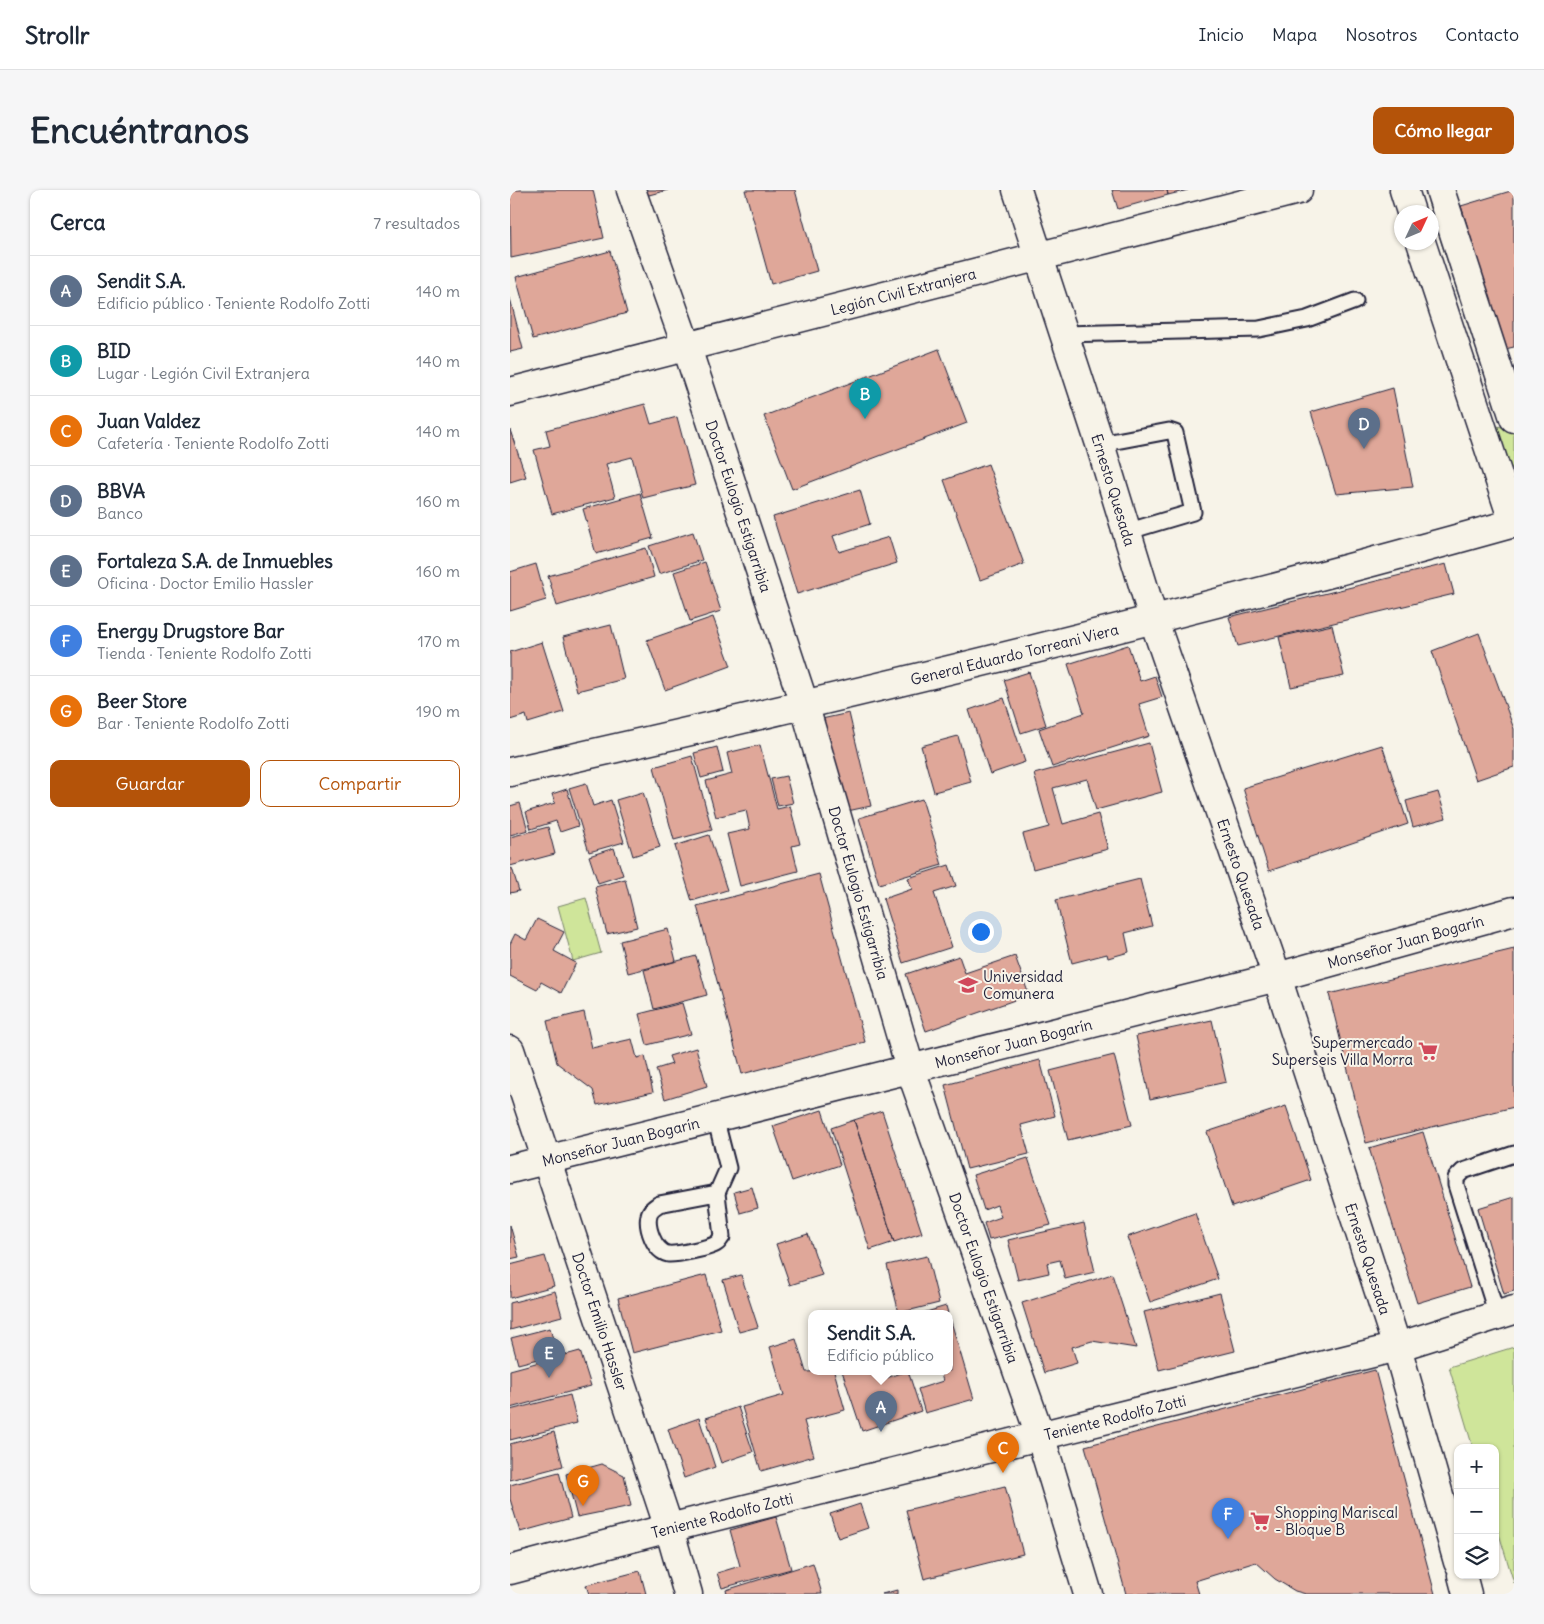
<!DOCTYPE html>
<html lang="es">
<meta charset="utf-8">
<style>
body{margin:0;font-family:Delius,sans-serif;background:#f6f6f7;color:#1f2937}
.controls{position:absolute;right:15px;bottom:15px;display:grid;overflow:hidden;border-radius:10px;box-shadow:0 1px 4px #0004}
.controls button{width:45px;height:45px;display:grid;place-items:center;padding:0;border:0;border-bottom:1px solid #e0e1e3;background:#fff;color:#1f2937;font:25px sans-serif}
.compass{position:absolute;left:884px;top:15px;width:45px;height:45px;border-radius:50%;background:#fff;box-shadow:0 1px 4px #0004;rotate:46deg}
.you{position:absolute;left:470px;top:741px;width:18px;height:18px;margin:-12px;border:4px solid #fff;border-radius:50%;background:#1a73e8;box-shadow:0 0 0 8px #1a73e833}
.badge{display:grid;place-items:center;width:32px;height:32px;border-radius:50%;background:#b45309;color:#fff;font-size:16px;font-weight:700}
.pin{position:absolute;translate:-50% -41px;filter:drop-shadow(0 1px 2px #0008)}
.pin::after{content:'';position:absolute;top:26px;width:18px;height:15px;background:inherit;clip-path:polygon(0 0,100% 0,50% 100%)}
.popup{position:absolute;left:298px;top:1120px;width:145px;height:65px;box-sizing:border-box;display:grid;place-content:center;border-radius:10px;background:#fff;filter:drop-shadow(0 1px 4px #0005);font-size:16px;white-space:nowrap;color:#747a83}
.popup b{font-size:19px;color:#1f2937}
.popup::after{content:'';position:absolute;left:50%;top:100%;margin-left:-10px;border:10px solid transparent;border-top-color:#fff}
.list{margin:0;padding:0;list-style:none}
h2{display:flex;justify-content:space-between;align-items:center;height:65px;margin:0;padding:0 20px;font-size:21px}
h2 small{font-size:16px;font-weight:400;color:#747a83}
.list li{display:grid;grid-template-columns:32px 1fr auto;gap:15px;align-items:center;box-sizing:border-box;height:70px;padding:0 20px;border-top:1px solid #e0e1e3}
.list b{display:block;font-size:19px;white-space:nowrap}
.list p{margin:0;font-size:16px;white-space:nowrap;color:#747a83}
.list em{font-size:16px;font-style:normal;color:#747a83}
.actions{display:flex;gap:10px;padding:15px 20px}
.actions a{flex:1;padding:11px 0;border:1px solid #b45309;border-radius:10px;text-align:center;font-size:18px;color:#b45309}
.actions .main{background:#b45309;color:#fff}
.icon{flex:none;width:28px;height:28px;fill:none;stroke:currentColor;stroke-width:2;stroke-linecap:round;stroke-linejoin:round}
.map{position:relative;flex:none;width:1004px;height:1404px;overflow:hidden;border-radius:10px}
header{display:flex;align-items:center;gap:30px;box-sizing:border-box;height:70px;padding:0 25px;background:#fff;border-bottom:1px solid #e0e1e3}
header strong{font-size:24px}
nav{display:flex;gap:28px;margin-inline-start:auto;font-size:18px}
.intro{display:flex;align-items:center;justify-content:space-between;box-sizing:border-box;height:120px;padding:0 30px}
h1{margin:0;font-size:35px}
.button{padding:12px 22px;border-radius:10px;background:#b45309;color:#fff;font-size:18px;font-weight:700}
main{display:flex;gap:30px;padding:0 30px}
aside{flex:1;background:#fff;border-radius:10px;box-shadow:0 1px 4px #0004}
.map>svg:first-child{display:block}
</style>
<header>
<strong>Strollr</strong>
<nav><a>Inicio</a><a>Mapa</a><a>Nosotros</a><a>Contacto</a></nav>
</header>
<div class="intro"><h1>Encuéntranos</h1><a class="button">Cómo llegar</a></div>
<main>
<aside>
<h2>Cerca<small>7 resultados</small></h2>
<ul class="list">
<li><span class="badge" style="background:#5c6f8a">A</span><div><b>Sendit S.A.</b><p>Edificio público · Teniente Rodolfo Zotti</p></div><em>140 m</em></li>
<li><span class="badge" style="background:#0f9aa8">B</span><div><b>BID</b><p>Lugar · Legión Civil Extranjera</p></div><em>140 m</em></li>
<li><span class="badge" style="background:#e8710a">C</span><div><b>Juan Valdez</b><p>Cafetería · Teniente Rodolfo Zotti</p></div><em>140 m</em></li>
<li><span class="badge" style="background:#5c6f8a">D</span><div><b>BBVA</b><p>Banco</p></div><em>160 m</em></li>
<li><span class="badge" style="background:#5c6f8a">E</span><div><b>Fortaleza S.A. de Inmuebles</b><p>Oficina · Doctor Emilio Hassler</p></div><em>160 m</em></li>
<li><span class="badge" style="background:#3f7fe0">F</span><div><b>Energy Drugstore Bar</b><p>Tienda · Teniente Rodolfo Zotti</p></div><em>170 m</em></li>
<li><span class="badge" style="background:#e8710a">G</span><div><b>Beer Store</b><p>Bar · Teniente Rodolfo Zotti</p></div><em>190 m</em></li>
</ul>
<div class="actions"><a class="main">Guardar</a><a>Compartir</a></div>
</aside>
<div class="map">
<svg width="1004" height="1404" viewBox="0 0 1004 1404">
<rect width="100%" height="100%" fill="#f7f3e8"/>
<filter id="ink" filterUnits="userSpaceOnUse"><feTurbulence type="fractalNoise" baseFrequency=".02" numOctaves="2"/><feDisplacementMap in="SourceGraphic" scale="10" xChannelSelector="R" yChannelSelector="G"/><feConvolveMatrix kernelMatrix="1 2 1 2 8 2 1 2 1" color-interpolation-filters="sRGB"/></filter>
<g filter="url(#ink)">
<path fill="#cfe59a" stroke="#78846a" d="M919,9L926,10L1004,244V276L1000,280L986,236L992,237L918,12Z
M76,708L91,763L63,771L48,716Z
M1004,1157V1393L985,1331V1258H963L939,1177Z"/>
<path fill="#dfa799" stroke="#22223b" d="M0,0H83L94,48L1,68Z
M133,0H158L135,6Z
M235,0H285L307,81L261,94Z
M602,0H657L658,5L608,19Z
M657,0H678L658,5Z
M1004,0V157L995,159L951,16Z
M100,61L117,123L23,149L6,87Z
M0,108L13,159L0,162Z
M429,159L457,233L282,299L254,226Z
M883,198L903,297L826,304L801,222Z
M135,214L141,234L167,227L185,295L133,308L122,267L96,274L105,307L42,324L24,260L40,256L36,240Z
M0,240L16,287L0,292Z
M478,274L514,374L470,390L434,290Z
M350,300L360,334L323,346L329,362L379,347L387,373L287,404L263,327Z
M130,303L143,348L86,364L73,319Z
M183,342L192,370L149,384L139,356Z
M136,358L144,387L47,416L38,386Z
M195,372L211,421L180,431L164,382Z
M26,374L36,410L0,421V382Z
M936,374L944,404L728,456L719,427Z
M203,427L221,476L155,500L137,450Z
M101,435L114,489L67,501L53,447Z
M822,435L834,486L781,497L769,447Z
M969,443L1004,539V577L966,590L922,461Z
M32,452L54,522L18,533L16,525L0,530V462Z
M618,455L630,491L645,486L652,507L629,514L639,546L542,577L529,539L574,523L558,474Z
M519,482L536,535L511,543L494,490Z
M494,508L515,572L480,584L459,520Z
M339,523L361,616L328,623L307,530Z
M448,546L461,592L424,602L411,556Z
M639,553L652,602L586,620L577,589L543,598L553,634L588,624L598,659L523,679L513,644L539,637L524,584Z
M250,555L267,619L280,616L290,654L282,656L288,681L230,696L217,644L240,639L236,620L206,627L196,591L222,584L217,563Z
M872,555L898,634L759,681L733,598Z
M207,557L213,582L191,588L184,563Z
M182,566L202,640L164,650L144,577Z
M276,586L283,613L268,616L261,589Z
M76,593L83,616L101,610L114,652L79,662L59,598Z
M57,599L68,636L50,642L46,631L21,639L16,622L45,613L42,604Z
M133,602L150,657L123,666L106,610Z
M928,602L936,628L903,637L896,611Z
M412,609L432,675L369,694L349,628Z
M10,613L18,640L0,645V616Z
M38,637L45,664L0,676V647Z
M199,645L217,700L182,711L165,656Z
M104,658L113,685L88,693L79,666Z
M439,675L446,696L424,703L442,757L393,773L373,709L402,699L398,688Z
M2,678L9,701L0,703V679Z
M309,684L355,852L232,884L187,716Z
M115,689L127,737L97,744L85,697Z
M630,689L642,736L615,743L619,762L598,768L597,764L562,773L546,710Z
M27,729L54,742L44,761L66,773L51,803L31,792L27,800L0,786V754L5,744L16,750Z
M158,739L166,771L118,783L110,751Z
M1004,759V917L856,953L819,804Z
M186,766L197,805L144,819L134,780Z
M449,766L455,783L505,766L519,805L416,841L396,784Z
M172,813L181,844L137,855L129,824Z
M74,822L82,858L122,849L127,868L135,866L143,902L87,915L83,900L47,873L37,831Z
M702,830L716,892L640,909L626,846Z
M186,858L197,896L155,909L146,879L162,874L159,866Z
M604,865L622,935L558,950L540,881Z
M530,870L545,926L511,935L519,964L457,979L435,895Z
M776,916L801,990L722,1017L697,942Z
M312,920L330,975L282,991L263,936Z
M372,921L412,1043L384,1052L344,930Z
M344,930L384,1052L360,1060L321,938Z
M913,942L960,1097L907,1113L859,958Z
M518,968L541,1035L479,1050L474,1033L491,1027L487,1015L474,1020L463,985Z
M242,997L248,1018L230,1023L224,1002Z
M1004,1007V1101L994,1104L968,1018Z
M685,1023L708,1089L640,1112L617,1047Z
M574,1033L585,1082L555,1089L550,1070L537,1073L539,1083L508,1090L498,1050Z
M0,1035L9,1067L0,1069Z
M298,1044L312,1085L280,1095L266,1054Z
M35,1066L44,1096L0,1108V1075Z
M417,1066L429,1113L389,1123L377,1075Z
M602,1084L626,1158L582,1151L562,1157L567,1173L534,1183L512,1113Z
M196,1085L211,1140L122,1163L108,1108Z
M231,1085L248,1137L229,1142L213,1090Z
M45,1101L52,1126L0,1140V1113Z
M710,1103L725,1161L649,1180L634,1122Z
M436,1116L438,1123H413Z
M440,1128L464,1209L415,1223L408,1199L433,1191L430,1181H440Z
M40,1138L47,1164L8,1174L1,1148Z
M286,1149L296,1182L324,1181L335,1220L294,1231L304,1266L251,1281L232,1217L274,1205L260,1157Z
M70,1161L81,1196L0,1218V1180Z
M865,1180L925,1404H796L785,1401L765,1389L746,1372L685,1391L689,1404H616L575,1256Z
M332,1181H367L370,1190L398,1181L411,1221L352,1241Z
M60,1205L67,1233L0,1250V1220Z
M228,1217L243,1262L211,1273L196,1228Z
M189,1228L205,1277L174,1288L158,1239Z
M44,1242L53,1276L0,1290V1254Z
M92,1274L114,1285L121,1316L67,1327L56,1284Z
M49,1282L61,1328L10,1342L0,1309V1295Z
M495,1296L513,1364L414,1389L396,1320Z
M350,1314L358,1338L328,1348L320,1324Z
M266,1327L281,1379L212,1398L207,1383L230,1376L220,1340Z
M303,1373L312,1404H217L216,1400Z
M130,1381L136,1404H79L76,1395Z
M387,1400V1404H372Z"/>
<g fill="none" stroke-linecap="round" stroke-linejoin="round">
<defs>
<path id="service" d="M554,144L749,139L797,129L845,111
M590,254L659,241L665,243L683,322L616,342
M205,927L218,978L207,1003L212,1047C210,1049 209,1052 207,1053C202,1058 164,1065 158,1064C144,1061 136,1037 139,1025C140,1019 145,1017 149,1014L207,1003
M987,1125L946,995V988L953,981L1004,964"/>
<g id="minor">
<path id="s1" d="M0,582C337,507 672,426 1004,333"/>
<path id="s2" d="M0,860L159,1338L178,1404"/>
<path id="s3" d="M0,979L767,787L1004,721"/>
<path id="s4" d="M0,1380L159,1338L887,1157L1004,1120"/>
</g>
<g id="tertiary">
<path id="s5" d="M121,0L177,158L295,517L400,878L530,1245L578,1404"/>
<path id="s6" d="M507,0L590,254L644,431L767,787L887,1157L948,1372"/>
<path id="s7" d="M0,202L788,0"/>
<path d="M952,1385L957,1404"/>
</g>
<path id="trunk" d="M894,0L901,22
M930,0L1004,228
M911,52L1004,334"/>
</defs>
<use href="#service" stroke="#22223b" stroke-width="19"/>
<use href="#minor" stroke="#22223b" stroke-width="31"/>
<use href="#tertiary" stroke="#22223b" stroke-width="31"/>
<use href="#trunk" stroke="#22223b" stroke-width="31"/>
<use href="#service" stroke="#f7f3e8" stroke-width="15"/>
<use href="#minor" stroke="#f7f3e8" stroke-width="28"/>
<use href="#tertiary" stroke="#f7f3e8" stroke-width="28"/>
<use href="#trunk" stroke="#f7f3e8" stroke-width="28"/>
</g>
</g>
<defs>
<symbol id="university-bare" viewBox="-9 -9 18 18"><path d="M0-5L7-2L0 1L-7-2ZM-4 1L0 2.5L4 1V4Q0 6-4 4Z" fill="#d1495b" stroke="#f7f3e8" stroke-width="2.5" paint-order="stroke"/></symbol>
<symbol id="supermarket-bare" viewBox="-9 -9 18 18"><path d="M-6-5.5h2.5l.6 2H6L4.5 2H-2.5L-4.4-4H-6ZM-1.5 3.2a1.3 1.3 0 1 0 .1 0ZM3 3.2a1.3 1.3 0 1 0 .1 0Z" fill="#d1495b" stroke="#f7f3e8" stroke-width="2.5" paint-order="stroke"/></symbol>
</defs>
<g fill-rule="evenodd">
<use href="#university-bare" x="444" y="781" width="28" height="28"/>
<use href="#supermarket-bare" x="904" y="847" width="28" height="28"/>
<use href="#supermarket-bare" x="736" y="1317" width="28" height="28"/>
</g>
<g text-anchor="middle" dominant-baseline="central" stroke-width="4" stroke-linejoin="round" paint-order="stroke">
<g font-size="15" fill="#22223b" stroke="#f7f3e8">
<text stroke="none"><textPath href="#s7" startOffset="406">Legión Civil Extranjera</textPath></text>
<text stroke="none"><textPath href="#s6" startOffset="315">Ernesto Quesada</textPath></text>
<text stroke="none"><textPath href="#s5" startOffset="334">Doctor Eulogio Estigarribia</textPath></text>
<text stroke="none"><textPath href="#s1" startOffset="518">General Eduardo Torreani Viera</textPath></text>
<text stroke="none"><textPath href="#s6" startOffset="720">Ernesto Quesada</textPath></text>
<text stroke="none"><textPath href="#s5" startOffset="739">Doctor Eulogio Estigarribia</textPath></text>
<text stroke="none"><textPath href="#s3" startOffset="924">Monseñor Juan Bogarín</textPath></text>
<text stroke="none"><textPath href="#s3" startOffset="519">Monseñor Juan Bogarín</textPath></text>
<text stroke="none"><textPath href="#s3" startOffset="114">Monseñor Juan Bogarín</textPath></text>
<text stroke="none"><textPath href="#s6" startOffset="1125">Ernesto Quesada</textPath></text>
<text stroke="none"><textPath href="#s5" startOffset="1144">Doctor Eulogio Estigarribia</textPath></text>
<text stroke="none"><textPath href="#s2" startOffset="286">Doctor Emilio Hassler</textPath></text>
<text stroke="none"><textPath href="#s4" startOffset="624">Teniente Rodolfo Zotti</textPath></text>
<text stroke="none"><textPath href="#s4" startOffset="219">Teniente Rodolfo Zotti</textPath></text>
</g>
<g font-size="15" fill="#22223b" stroke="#f7f3e8" text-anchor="start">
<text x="473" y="786">Universidad<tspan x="473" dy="17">Comunera</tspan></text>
<text x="903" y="852" text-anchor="end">Supermercado<tspan x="903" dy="17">Superseis Villa Morra</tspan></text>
<text x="765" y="1322">Shopping Mariscal<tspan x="765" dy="17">- Bloque B</tspan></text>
</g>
</g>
</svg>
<div class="controls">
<button>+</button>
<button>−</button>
<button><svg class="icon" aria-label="layers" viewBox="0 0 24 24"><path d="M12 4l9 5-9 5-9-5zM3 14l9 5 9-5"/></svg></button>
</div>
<svg class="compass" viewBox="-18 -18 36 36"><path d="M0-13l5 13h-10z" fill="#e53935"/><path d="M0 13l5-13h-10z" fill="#747a83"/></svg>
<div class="you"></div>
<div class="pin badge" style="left:371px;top:1242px;background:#5c6f8a">A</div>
<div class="popup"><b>Sendit S.A.</b>Edificio público</div>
<div class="pin badge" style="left:355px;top:229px;background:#0f9aa8">B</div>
<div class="pin badge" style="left:493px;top:1283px;background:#e8710a">C</div>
<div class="pin badge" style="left:854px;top:259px;background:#5c6f8a">D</div>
<div class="pin badge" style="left:39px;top:1188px;background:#5c6f8a">E</div>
<div class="pin badge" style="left:718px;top:1349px;background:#3f7fe0">F</div>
<div class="pin badge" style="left:73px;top:1316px;background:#e8710a">G</div>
</div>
</main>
